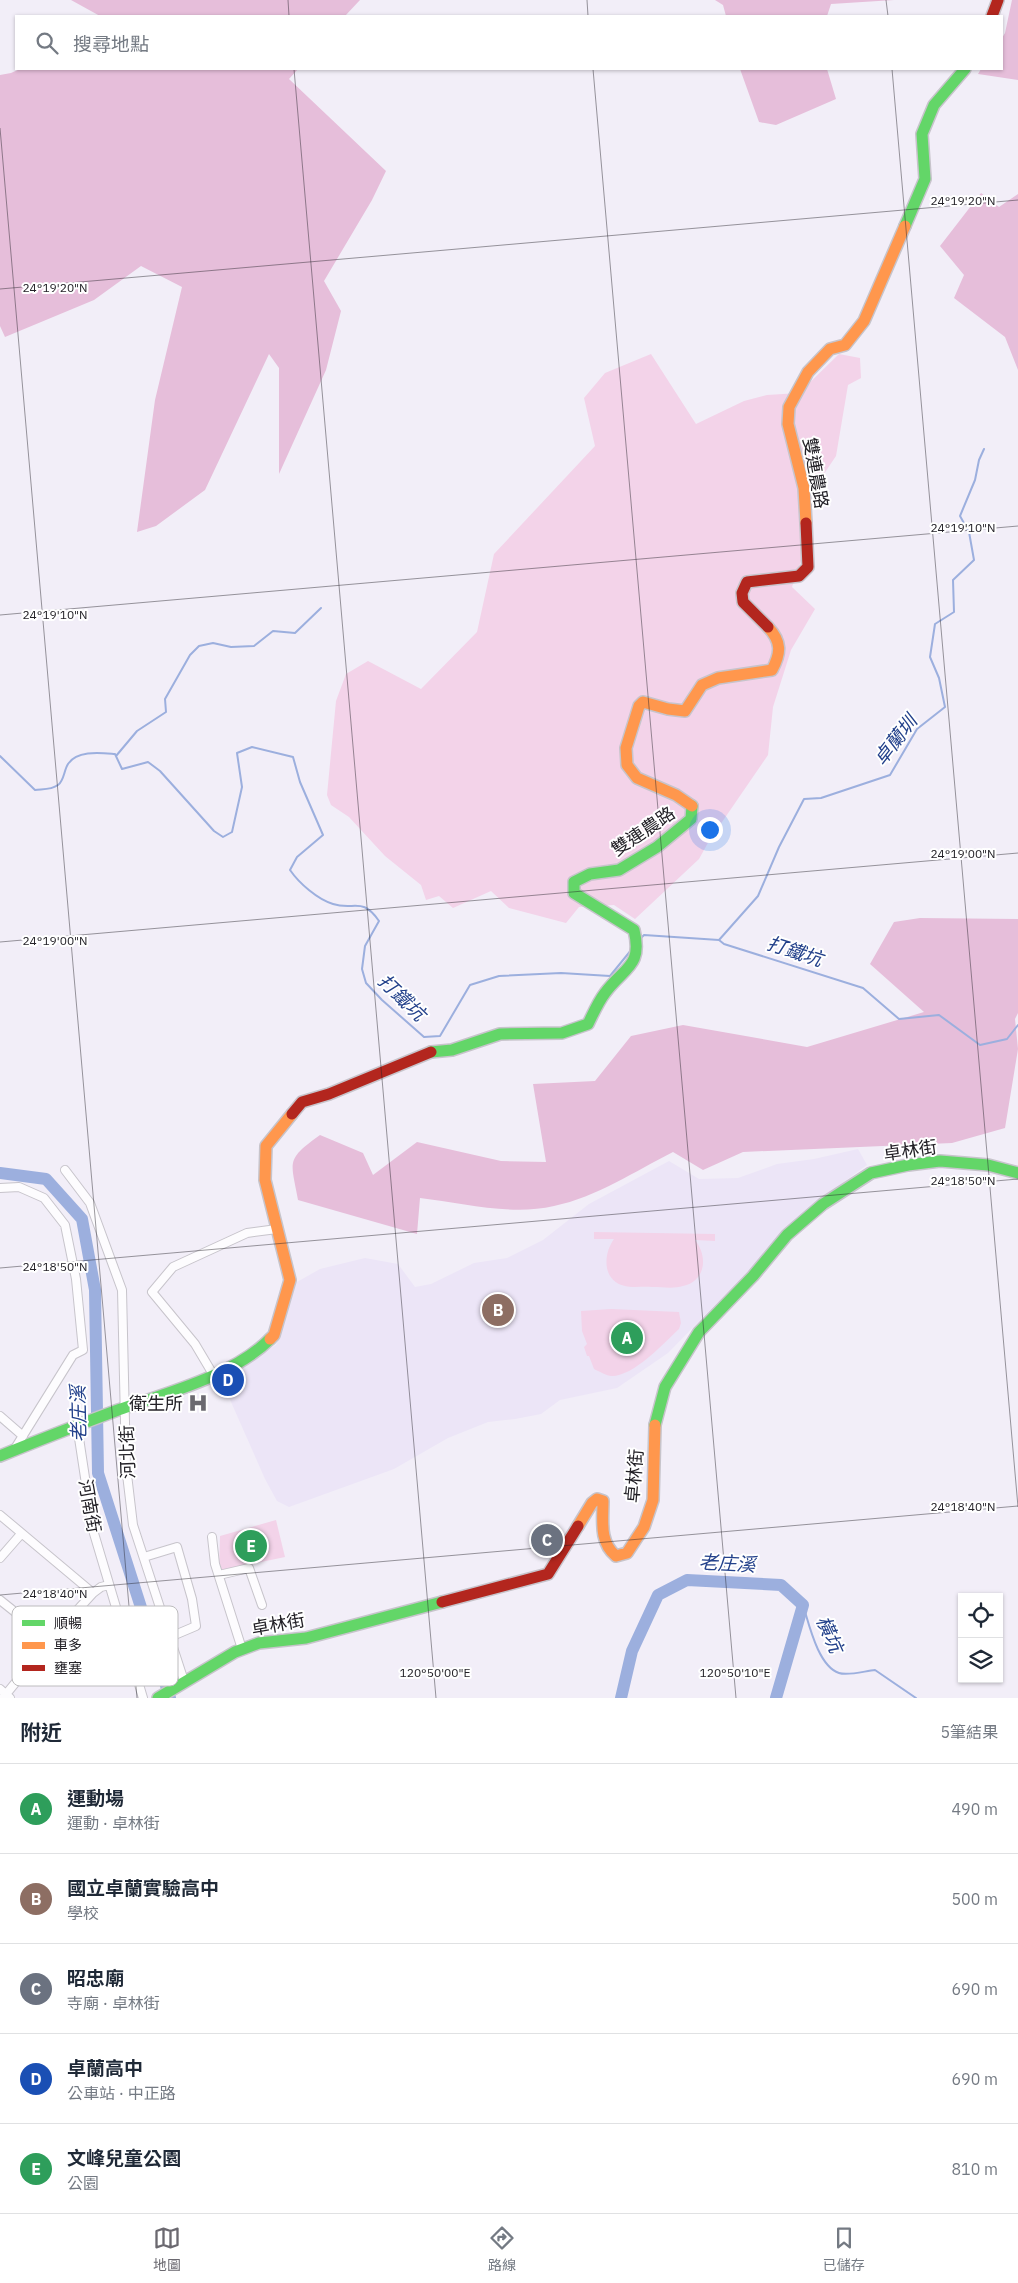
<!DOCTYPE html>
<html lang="zh-TW">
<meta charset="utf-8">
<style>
body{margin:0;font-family:"IBM Plex Sans","Noto Sans TC",sans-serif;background:#f6f6f7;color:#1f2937}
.controls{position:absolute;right:15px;bottom:15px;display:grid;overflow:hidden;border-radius:0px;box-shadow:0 1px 4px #0004}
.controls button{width:45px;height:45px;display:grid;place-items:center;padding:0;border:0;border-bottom:1px solid #e0e1e3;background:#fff;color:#1f2937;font:25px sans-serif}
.you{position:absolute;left:709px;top:829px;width:18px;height:18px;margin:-12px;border:4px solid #fff;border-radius:50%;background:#1a73e8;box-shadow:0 0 0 8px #1a73e833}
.badge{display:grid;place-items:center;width:32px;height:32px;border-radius:50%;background:#6b6970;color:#fff;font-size:16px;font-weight:700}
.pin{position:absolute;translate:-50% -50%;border:2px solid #fff;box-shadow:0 1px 5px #0006}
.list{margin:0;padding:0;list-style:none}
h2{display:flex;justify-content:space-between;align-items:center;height:65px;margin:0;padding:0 20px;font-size:21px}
h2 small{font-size:16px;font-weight:400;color:#747a83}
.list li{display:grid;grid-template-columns:32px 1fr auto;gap:15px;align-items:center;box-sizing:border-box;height:90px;padding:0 20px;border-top:1px solid #e0e1e3}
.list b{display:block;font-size:19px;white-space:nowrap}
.list p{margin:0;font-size:16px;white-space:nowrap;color:#747a83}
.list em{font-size:16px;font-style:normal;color:#747a83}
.icon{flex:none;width:28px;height:28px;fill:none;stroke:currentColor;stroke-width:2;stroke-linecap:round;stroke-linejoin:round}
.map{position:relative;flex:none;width:1018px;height:1698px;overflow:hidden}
.search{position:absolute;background:#fff;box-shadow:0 1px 4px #0004;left:15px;right:15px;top:15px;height:55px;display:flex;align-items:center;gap:12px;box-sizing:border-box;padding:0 18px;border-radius:0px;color:#747a83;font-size:19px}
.sheet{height:515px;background:#fff}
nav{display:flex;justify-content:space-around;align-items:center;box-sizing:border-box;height:70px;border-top:1px solid #e0e1e3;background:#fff;font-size:14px;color:#747a83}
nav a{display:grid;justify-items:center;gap:2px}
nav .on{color:#6b6970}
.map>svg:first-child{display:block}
</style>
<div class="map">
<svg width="1018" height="1698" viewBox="0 0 1018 1698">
<rect width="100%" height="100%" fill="#f2eef8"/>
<path fill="#ece5f7" d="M858,1149L867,1165L815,1203L668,1353L617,1388L560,1400L541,1414L515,1419L488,1422L448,1438L394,1469L289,1507L277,1501L265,1479L220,1377L276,1345L297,1282L320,1269L365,1258L398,1264L415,1287L431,1284L474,1263L507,1258L543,1240L589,1204L669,1161L699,1179L738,1178L777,1164L814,1159Z"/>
<path fill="#f3d3e9" d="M651,354L696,424L744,401L767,395L799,393L839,354L860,358L861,378L848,385L836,456L799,511L801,561L792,587L815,609L791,650L773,707L768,755L709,841L699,859L635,919L614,905L579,907L566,923L509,908L491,891L453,908L439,896L426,900L421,885L385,856L349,817L331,805L327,795L336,701L346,674L368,661L421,689L477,632L494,554L595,446L584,398L605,373Z
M594,1232L715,1234V1241L695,1240C708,1256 706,1281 683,1286C674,1289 662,1287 652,1287C643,1286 633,1288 625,1286C602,1281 603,1254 614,1239H594Z
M611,1309L679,1312L681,1323L679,1329C664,1343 634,1376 612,1376C606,1376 599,1371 594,1369L589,1356H587L584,1347L587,1344L582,1331L581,1311Z
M276,1520L285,1557L219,1571L220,1536Z"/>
<path fill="#e6beda" d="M71,0H360L345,16H100Z
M715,0H894L831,4L827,16H726L723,5Z
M1012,0H1018V80L978,74L981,69H1002V38L1005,33Z
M20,69H298L289,79L386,171L372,200L324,281L341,311L326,370L279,474V368L269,354L205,490L156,526L137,532L155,400L182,287L141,266L94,300L5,337L0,326V75L11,73Z
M740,69H827L836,99L776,125L759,122Z
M981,193L999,207L1018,194V370L1005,337L954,298L964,275L940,246Z
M920,918L1018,919V1013L1015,1019L1018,1049L1005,1128L952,1143L743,1152L703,1170L673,1152C635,1171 597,1197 554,1206C511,1216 463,1203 420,1198L417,1234L298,1200C291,1161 285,1160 320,1135L363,1153L373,1175L417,1142L501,1161L546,1162L533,1084L595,1081L631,1036L683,1025L807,1047L924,1012L870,964L894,922Z"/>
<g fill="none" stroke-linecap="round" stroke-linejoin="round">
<path stroke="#9cafde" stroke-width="2" d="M0,756L35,790C43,789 51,790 58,785C64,781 64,770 68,764C77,750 101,753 115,754L122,769L148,762L160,771L214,831L223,837L232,832L242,787L237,753L252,747L293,757L300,782L323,835L297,857L290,870C299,883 317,899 333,904C354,911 362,896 379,921L365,946L362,969L366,983L382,1000L424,1037L440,1036L470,985L499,976L561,973L610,976L632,949
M116,756L137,731L166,712L165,699L190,655L199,646L213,643L231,647L254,646L273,631L295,633L321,608
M640,939L644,935L719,940L724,944L863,988L899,1019L939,1015L980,1045L1007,1039L1018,1025
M719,940L758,896L779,847L804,799L821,798L890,775L917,729L945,707L939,678L930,657L935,624L954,612L953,580L974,560L969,532L960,516L975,480L979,460L984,449
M803,1605C809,1624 818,1666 839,1673C848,1676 865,1671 875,1670L916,1698"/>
<path stroke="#9cafde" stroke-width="12" d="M0,1173L46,1179L82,1219L95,1290L98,1473L170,1698
M621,1698L632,1651L658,1595L687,1580L781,1585L803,1605L776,1698"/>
<defs>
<path id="street" d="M65,1170L90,1203L122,1290L126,1466L133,1525L184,1681
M0,1188L19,1187L44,1198L65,1225L76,1279L83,1350L73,1355L14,1450
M214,1376L195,1344L152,1292L173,1267L247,1233L277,1229
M0,1416L23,1436
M77,1425L93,1530L143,1698
M0,1515L93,1593
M212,1537L215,1564L242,1649
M144,1557L177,1547L192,1599L196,1626L170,1637
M0,1558L21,1534
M219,1575L249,1568L262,1605
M0,1600L50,1640
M0,1689L10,1698
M3,1698L50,1640L93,1593L101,1587L109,1585"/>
<path id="fast" d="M905,226L925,179L922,134L934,105L965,69
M431,1052L452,1050L500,1034L562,1033L588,1024C593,1014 598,1002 605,993C624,967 643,967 634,930L574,893V882L590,874L619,870L657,847L691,819L692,806
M655,1425L665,1387L699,1332L753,1276L787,1235L823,1204L871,1173L908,1165L940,1161L988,1165L1018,1173
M0,1456C39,1440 78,1425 118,1410C167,1393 233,1376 270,1339
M158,1698L235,1652L259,1643L306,1638L442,1602"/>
<path id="slow" d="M806,523L804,488L788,424L789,407L808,372L830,349L845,345L864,321L905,226
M692,806L676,795L637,778L627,765L626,748L639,706L643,702L668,709L685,711L702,685L718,678L772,670C781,653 782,642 768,627
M270,1339L274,1335L290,1280L265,1180L266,1146L292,1114
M578,1526L592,1503L597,1499L603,1501C603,1521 599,1542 616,1556L627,1553L644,1527L653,1500L655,1425"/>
<path id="jam" d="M992,16L998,0
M768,627L743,602L742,593L747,582L799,576L808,567L806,523
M292,1114L302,1102L329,1094L431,1052
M442,1602L548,1574L578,1526"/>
</defs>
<use href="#street" stroke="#c7c4cb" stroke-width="10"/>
<use href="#fast" stroke="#c7c4cb" stroke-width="14"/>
<use href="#slow" stroke="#c7c4cb" stroke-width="14"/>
<use href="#jam" stroke="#c7c4cb" stroke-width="14"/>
<use href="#street" stroke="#fdfcfe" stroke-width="8"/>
<use href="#fast" stroke="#63d668" stroke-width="11"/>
<use href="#slow" stroke="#ff974d" stroke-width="11"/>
<use href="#jam" stroke="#b3261e" stroke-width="11"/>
</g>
<path fill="none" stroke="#232127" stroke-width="1" stroke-opacity="0.45" d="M288,0L289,16M587,0L588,16M886,0L888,16M294,69L436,1698M593,69L736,1698M892,69L1018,1507M0,128L137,1698M0,289L1018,200M0,615L1018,526M0,942L1018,853M0,1268L1018,1179M0,1595L1018,1506"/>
<defs>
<symbol id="hospital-bare" viewBox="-9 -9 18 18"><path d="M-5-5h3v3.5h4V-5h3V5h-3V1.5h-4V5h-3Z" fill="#6b6970" stroke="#fff" stroke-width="2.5" paint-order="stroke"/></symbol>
</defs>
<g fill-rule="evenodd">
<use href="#hospital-bare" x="184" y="1389" width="28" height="28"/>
</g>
<g text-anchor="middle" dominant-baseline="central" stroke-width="4" stroke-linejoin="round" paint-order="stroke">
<g font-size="18" fill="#232127" stroke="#fff">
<text transform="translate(816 473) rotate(80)">雙連農路</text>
<text transform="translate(643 831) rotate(-34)">雙連農路</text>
<text transform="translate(910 1150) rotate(-8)">卓林街</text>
<text transform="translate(127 1452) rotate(-92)">河北街</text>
<text transform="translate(634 1476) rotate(-85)">卓林街</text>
<text transform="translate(90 1506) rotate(80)">河南街</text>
<text transform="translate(278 1624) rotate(-10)">卓林街</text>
</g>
<g font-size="18" fill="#232127" stroke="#fff" text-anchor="end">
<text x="183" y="1403">衛生所</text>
</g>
<g font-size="19" font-style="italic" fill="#23418b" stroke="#fff">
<text transform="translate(895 740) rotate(-52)">卓蘭圳</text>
<text transform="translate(795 951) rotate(18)">打鐵坑</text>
<text transform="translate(402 997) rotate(44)">打鐵坑</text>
<text transform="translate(78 1414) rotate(-91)">老庄溪</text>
<text transform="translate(727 1563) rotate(3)">老庄溪</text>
<text transform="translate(830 1634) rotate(66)">橫坑</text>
</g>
</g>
<rect x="12" y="1606" width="166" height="80" rx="8" fill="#fff" stroke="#bdbcbe" stroke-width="1"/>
<rect x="22" y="1620" width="23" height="6" fill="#63d668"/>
<rect x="22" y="1642" width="23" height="7" fill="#ff974d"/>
<rect x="22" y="1665" width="23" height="6" fill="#b3261e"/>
<g font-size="14" fill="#232127">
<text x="54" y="1628">順暢</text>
<text x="54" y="1650">車多</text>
<text x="54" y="1673">壅塞</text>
</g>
<g font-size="12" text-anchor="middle" fill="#232127" stroke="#fff" stroke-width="4" stroke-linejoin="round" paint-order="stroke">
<text x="963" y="205">24°19'20"N</text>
<text x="55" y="292">24°19'20"N</text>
<text x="963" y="532">24°19'10"N</text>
<text x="55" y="619">24°19'10"N</text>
<text x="963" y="858">24°19'00"N</text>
<text x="55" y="945">24°19'00"N</text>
<text x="963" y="1185">24°18'50"N</text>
<text x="55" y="1271">24°18'50"N</text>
<text x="963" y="1511">24°18'40"N</text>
<text x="55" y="1598">24°18'40"N</text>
<text x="435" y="1677">120°50'00"E</text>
<text x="735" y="1677">120°50'10"E</text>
</g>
</svg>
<div class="controls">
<button><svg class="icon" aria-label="locate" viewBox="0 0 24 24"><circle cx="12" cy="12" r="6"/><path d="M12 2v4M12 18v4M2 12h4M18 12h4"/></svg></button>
<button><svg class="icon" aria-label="layers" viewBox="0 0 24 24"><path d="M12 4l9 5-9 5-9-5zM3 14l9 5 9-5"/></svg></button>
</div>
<div class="you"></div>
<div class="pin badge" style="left:627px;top:1338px;background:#2e9e5b">A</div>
<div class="pin badge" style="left:498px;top:1310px;background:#8d6e63">B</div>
<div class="pin badge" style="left:547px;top:1540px;background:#6b7280">C</div>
<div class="pin badge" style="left:228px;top:1380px;background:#1a4fb4">D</div>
<div class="pin badge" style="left:251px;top:1546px;background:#2e9e5b">E</div>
<div class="search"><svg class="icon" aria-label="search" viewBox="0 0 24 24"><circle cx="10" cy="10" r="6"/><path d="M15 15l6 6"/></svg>搜尋地點</div>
</div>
<section class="sheet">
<h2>附近<small>5筆結果</small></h2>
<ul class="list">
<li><span class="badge" style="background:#2e9e5b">A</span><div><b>運動場</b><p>運動 · 卓林街</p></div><em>490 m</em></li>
<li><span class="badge" style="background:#8d6e63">B</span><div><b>國立卓蘭實驗高中</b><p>學校</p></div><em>500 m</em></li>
<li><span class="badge" style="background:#6b7280">C</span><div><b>昭忠廟</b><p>寺廟 · 卓林街</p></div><em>690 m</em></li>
<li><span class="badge" style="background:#1a4fb4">D</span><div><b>卓蘭高中</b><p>公車站 · 中正路</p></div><em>690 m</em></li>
<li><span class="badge" style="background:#2e9e5b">E</span><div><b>文峰兒童公園</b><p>公園</p></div><em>810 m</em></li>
</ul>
</section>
<nav>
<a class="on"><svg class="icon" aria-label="map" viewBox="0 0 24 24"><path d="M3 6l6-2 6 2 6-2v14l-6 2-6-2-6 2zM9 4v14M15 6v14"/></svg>地圖</a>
<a><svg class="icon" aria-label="directions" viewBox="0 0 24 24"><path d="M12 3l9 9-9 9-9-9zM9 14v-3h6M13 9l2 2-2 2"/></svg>路線</a>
<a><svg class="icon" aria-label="saved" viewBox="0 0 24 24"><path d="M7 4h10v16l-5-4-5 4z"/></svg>已儲存</a>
</nav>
